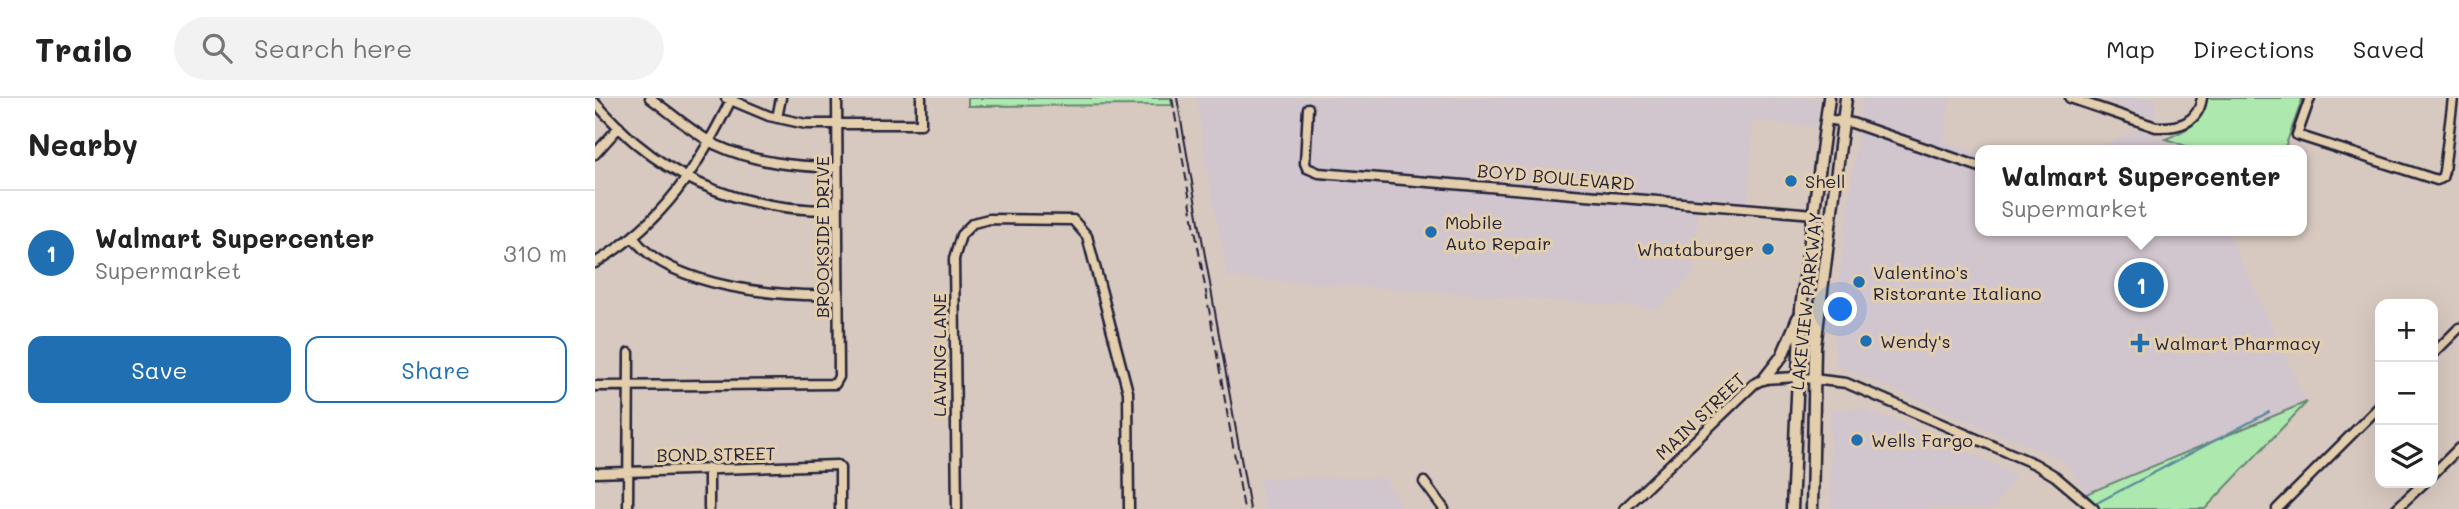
<!DOCTYPE html>
<meta charset="utf-8">
<style>
body{margin:0;font-family:Mali,sans-serif;background:#f2f2f2;color:#222}
.controls{position:absolute;right:21px;bottom:21px;display:grid;overflow:hidden;border-radius:14px;box-shadow:0 7px 28px #0002}
.controls button{width:63px;height:63px;display:grid;place-items:center;padding:0;border:0;border-bottom:2px solid #e0e0e0;background:#fff;color:#222;font:35px sans-serif}
.you{position:absolute;left:1246px;top:212px;width:24px;height:24px;margin:-18px;border:5px solid #fff;border-radius:50%;background:#1a73e8;box-shadow:0 0 0 10px #1a73e833}
.badge{display:grid;place-items:center;width:46px;height:46px;border-radius:50%;background:#1f6fb2;color:#fff;font-size:23px;font-weight:700}
.pin{position:absolute;translate:-50% -50%;border:4px solid #fff;box-shadow:0 2px 7px #0006}
.popup{position:absolute;left:1380px;top:47px;width:332px;height:91px;box-sizing:border-box;display:grid;place-content:center;border-radius:14px;background:#fff;filter:drop-shadow(0 2px 5px #0005);font-size:23px;white-space:nowrap;color:#767676}
.popup b{font-size:26px;color:#222}
.popup::after{content:'';position:absolute;left:50%;top:100%;margin-left:-14px;border:14px solid transparent;border-top-color:#fff}
.list{margin:0;padding:0;list-style:none}
h2{display:flex;justify-content:space-between;align-items:center;height:91px;margin:0;padding:0 28px;font-size:30px}
h2 small{font-size:23px;font-weight:400;color:#767676}
.list li{display:grid;grid-template-columns:46px 1fr auto;gap:21px;align-items:center;box-sizing:border-box;height:126px;padding:0 28px;border-top:2px solid #e0e0e0}
.list b{display:block;font-size:26px;white-space:nowrap}
.list p{margin:0;font-size:23px;white-space:nowrap;color:#767676}
.list em{font-size:23px;font-style:normal;color:#767676}
.actions{display:flex;gap:14px;padding:21px 28px}
.actions a{flex:1;padding:16px 0;border:2px solid #1f6fb2;border-radius:14px;text-align:center;font-size:24px;color:#1f6fb2}
.actions .main{background:#1f6fb2;color:#fff}
.icon{flex:none;width:38px;height:38px;fill:none;stroke:currentColor;stroke-width:2;stroke-linecap:round;stroke-linejoin:round}
.map{position:relative;flex:none;width:1864px;height:411px;overflow:hidden}
header{display:flex;align-items:center;gap:42px;box-sizing:border-box;height:98px;padding:0 35px;background:#fff;border-bottom:2px solid #e0e0e0}
header strong{font-size:33px}
nav{display:flex;gap:38px;margin-inline-start:auto;font-size:24px}
.search{width:490px;height:63px;background:#f2f2f2;display:flex;align-items:center;gap:18px;box-sizing:border-box;padding:0 24px;border-radius:38px;color:#767676;font-size:26px}
main{display:flex}
aside{flex:1;background:#fff}
.map>svg:first-child{display:block}
</style>
<header>
<strong>Trailo</strong>
<div class="search"><svg class="icon" aria-label="search" viewBox="0 0 24 24"><circle cx="10" cy="10" r="6"/><path d="M15 15l6 6"/></svg>Search here</div>
<nav><a>Map</a><a>Directions</a><a>Saved</a></nav>
</header>
<main>
<aside>
<h2>Nearby<small></small></h2>
<ul class="list">
<li><span class="badge">1</span><div><b>Walmart Supercenter</b><p>Supermarket</p></div><em>310 m</em></li>
</ul>
<div class="actions"><a class="main">Save</a><a>Share</a></div>
</aside>
<div class="map">
<svg width="1864" height="411" viewBox="0 0 1864 411">
<rect width="100%" height="100%" fill="#d8c9c0"/>
<filter id="ink" filterUnits="userSpaceOnUse"><feTurbulence type="fractalNoise" baseFrequency=".0143" numOctaves="2"/><feDisplacementMap in="SourceGraphic" scale="14" xChannelSelector="R" yChannelSelector="G"/><feConvolveMatrix kernelMatrix="1 2 1 2 8 2 1 2 1" color-interpolation-filters="sRGB"/></filter>
<g filter="url(#ink)">
<path fill="#d1c5ce" d="M602,0H1224L1221,29L1158,23L1152,114L1103,111L1098,176L1064,210L633,179L611,67Z
M1267,0H1355L1349,44L1385,56V133H1632L1712,304L1491,396L1469,363L1247,270L1240,262L1239,224Z
M1506,0H1562L1559,20Z
M1543,31L1592,49L1594,52H1499Z
M1235,311H1273L1274,316L1296,320L1387,360L1420,378L1399,411H1236Z
M665,380H789L808,411H670Z"/>
<path fill="#ade9ae" stroke="#688674" stroke-width="2" d="M373,0H576L577,7L373,8Z
M1612,0H1706L1707,2L1689,52H1602L1571,41C1595,30 1606,27 1612,0Z
M1712,304L1610,411H1505L1491,396Z"/>
<g fill="none" stroke-linecap="round" stroke-linejoin="round">
<path stroke="#5a8a9b" stroke-width="2" d="M1498,407L1674,314"/>
<defs>
<path id="minor" d="M55,0C76,15 98,35 121,47C159,65 201,68 242,70
M131,0L174,18L211,26H326V0
M1475,0L1561,29C1584,30 1603,25 1607,0
M1715,0L1702,37L1842,82L1847,80L1849,73L1858,0
M0,5C14,19 27,34 42,46C99,94 168,113 242,112
M713,10L710,65L712,70L724,75L1219,116
M182,20L186,0
M1231,21L1257,25L1385,69
M0,56L24,29
M38,139C74,190 186,199 243,197
M0,165C71,122 100,73 137,0
M1838,256L1864,230
M0,288L240,286L244,279L242,0
M114,370V411
M0,375L242,367L245,370V411
M1838,376L1864,350
M829,384L849,411
M33,411L34,255
M362,411L359,161L366,137L378,125L394,121L478,122L492,138L533,294L534,411
M1029,411L1159,286L1169,281L1201,279L1251,285L1440,366L1460,378L1499,411
M1682,411L1785,308
M1801,411L1829,385"/>
<path id="major" d="M1169,281L1187,258L1203,220
M1197,411L1206,210L1234,0
M1217,411L1220,249L1251,0"/>
</defs>
<use href="#minor" stroke="#22223b" stroke-width="13"/>
<use href="#major" stroke="#22223b" stroke-width="15"/>
<use href="#minor" stroke="#e3cead" stroke-width="8"/>
<use href="#major" stroke="#e3cead" stroke-width="10"/>
<path stroke="#22223b" stroke-width="2" d="M582,0L655,411"/>
<path stroke="#22223b" stroke-width="2" stroke-dasharray="10 5" stroke-linecap="butt" d="M577,0L649,411"/>
</g>
</g>
<g fill="#1f6fb2" stroke="#e3cead" stroke-width="2.5">
<circle cx="1196" cy="83" r="7"/>
<circle cx="836" cy="134" r="7"/>
<circle cx="1173" cy="151" r="7"/>
<circle cx="1264" cy="184" r="7"/>
<circle cx="1271" cy="243" r="7"/>
<path d="M1541.5 234.5h7v7h7v7h-7v7h-7v-7h-7v-7h7z"/>
<circle cx="1262" cy="342" r="7"/>
</g>
<g text-anchor="middle" dominant-baseline="central" stroke-width="6" stroke-linejoin="round" paint-order="stroke">
<g font-size="18" fill="#22223b" stroke="#e3cead">
<text transform="translate(961 79) rotate(5)">BOYD BOULEVARD</text>
<text transform="translate(227 139) rotate(-90)">BROOKSIDE DRIVE</text>
<text transform="translate(1211 203) rotate(-84)">LAKEVIEW PARKWAY</text>
<text transform="translate(344 257) rotate(-90)">LAWING LANE</text>
<text transform="translate(1105 318) rotate(-44)">MAIN STREET</text>
<text transform="translate(121 356) rotate(-1)">BOND STREET</text>
</g>
<g font-size="18" fill="#22223b" stroke="#e3cead" text-anchor="start">
<text x="1210" y="83">Shell</text>
<text x="850" y="124">Mobile<tspan x="850" dy="21">Auto Repair</tspan></text>
<text x="1159" y="151" text-anchor="end">Whataburger</text>
<text x="1278" y="174">Valentino's<tspan x="1278" dy="21">Ristorante Italiano</tspan></text>
<text x="1285" y="243">Wendy's</text>
<text x="1559" y="245">Walmart Pharmacy</text>
<text x="1276" y="342">Wells Fargo</text>
</g>
</g>
</svg>
<div class="controls">
<button>+</button>
<button>−</button>
<button><svg class="icon" aria-label="layers" viewBox="0 0 24 24"><path d="M12 4l9 5-9 5-9-5zM3 14l9 5 9-5"/></svg></button>
</div>
<div class="you"></div>
<div class="pin badge" style="left:1546px;top:187px">1</div>
<div class="popup"><b>Walmart Supercenter</b>Supermarket</div>
</div>
</main>
